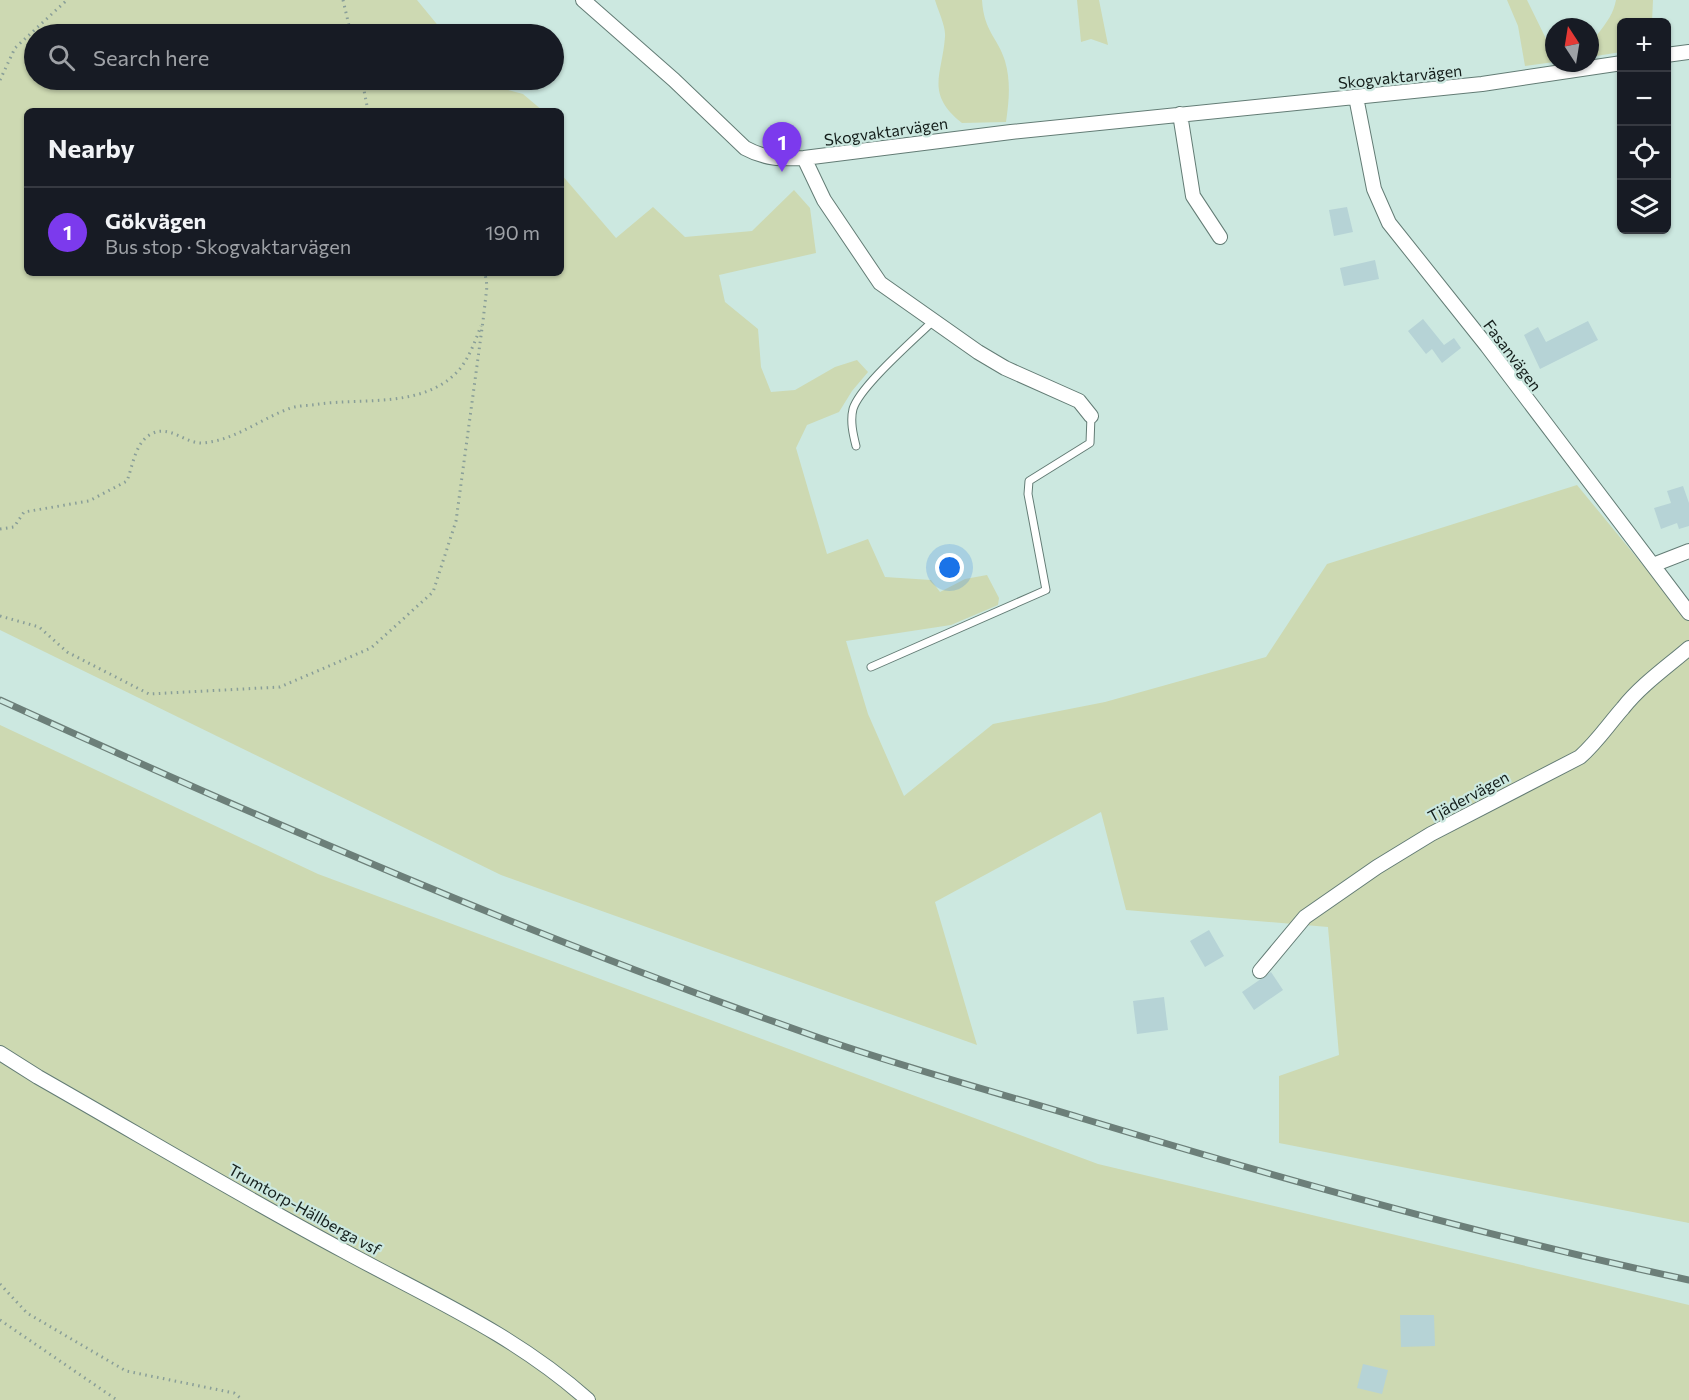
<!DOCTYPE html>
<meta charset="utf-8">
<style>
body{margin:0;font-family:Commissioner,sans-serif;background:#242831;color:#f1f3f6}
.controls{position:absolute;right:18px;top:18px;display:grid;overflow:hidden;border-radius:9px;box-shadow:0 2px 4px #0004}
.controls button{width:54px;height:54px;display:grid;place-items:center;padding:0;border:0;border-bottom:2px solid #363941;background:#171b24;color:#f1f3f6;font:30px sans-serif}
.compass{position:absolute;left:1545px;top:18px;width:54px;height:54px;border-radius:50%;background:#171b24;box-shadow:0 2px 4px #0004;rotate:348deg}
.you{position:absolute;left:950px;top:568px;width:21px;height:21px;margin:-15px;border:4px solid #fff;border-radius:50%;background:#1a73e8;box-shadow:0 0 0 9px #1a73e833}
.badge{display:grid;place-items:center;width:39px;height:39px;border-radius:50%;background:#7c3aed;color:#fff;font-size:20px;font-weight:700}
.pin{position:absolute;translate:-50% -50px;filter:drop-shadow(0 2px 3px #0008)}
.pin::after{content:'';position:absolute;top:32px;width:21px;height:18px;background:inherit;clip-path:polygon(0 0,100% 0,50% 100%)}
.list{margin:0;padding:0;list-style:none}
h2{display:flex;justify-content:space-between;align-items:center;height:78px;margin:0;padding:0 24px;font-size:26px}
h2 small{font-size:20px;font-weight:400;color:#9ea1a6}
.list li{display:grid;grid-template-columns:39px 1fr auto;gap:18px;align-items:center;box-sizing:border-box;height:90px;padding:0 24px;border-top:2px solid #363941}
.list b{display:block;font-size:22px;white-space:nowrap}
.list p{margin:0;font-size:20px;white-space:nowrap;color:#9ea1a6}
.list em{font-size:20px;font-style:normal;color:#9ea1a6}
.icon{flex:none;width:33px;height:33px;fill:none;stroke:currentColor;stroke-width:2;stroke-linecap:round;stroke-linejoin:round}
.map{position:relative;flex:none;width:1689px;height:1400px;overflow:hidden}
.search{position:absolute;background:#171b24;box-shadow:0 2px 4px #0004;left:24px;top:24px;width:540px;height:66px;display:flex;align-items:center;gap:15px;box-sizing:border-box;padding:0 21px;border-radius:33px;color:#9ea1a6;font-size:22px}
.panel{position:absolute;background:#171b24;box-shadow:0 2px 4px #0004;left:24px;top:108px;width:540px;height:168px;border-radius:9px}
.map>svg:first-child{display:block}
</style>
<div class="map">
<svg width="1689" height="1400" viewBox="0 0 1689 1400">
<rect width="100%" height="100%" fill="#cce8e0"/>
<path fill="#cdd9b2" d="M0,0H417L445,34H34V80H481L485,84L523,94L543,111H27V273H561V174L616,238L653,207L685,237L752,231L794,190L810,208L816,253L719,275L725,302L758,329L761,367L771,392L795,390L835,367L857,360L868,372L852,391L839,412L807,425L796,448L827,554L868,539L885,577L931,580L940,592L965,579L987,575L999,598L998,605L951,625L846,641L868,714L904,796L993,724L1105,702L1266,657L1327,564L1577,485L1689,621V1223L1279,1143V1076L1339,1055L1328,927L1126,910L1101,812L935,902L977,1045L501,875L0,630Z
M935,0H982C984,32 997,36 1005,61C1011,82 1009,101 1006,122L962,123C925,93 942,76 945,37C946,26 938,11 935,0Z
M1077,0H1099L1108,45L1091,39L1081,42Z
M1507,0H1527L1554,55V62L1525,66L1518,26Z
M1616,0H1653L1652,22H1622L1621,52L1590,57C1590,33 1611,27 1616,0Z
M0,725L318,874L1098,1164L1689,1305V1400H0Z"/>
<path fill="#b6d3d6" d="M1347,207L1353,232L1334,236L1329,210Z
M1375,260L1379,279L1344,286L1340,268Z
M1423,319L1444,345L1454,338L1461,348L1442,363L1432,349L1426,354L1408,331Z
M1588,321L1598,340L1540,369L1524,335L1538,327L1546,342Z
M1683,486L1689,503V526L1679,529L1677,523L1661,529L1654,508L1671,503L1667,491Z
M1209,930L1224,956L1205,967L1190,941Z
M1271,972L1283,990L1254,1010L1242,992Z
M1164,997L1168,1030L1137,1034L1133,1001Z
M1400,1315H1434L1435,1346L1401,1347Z
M1363,1364L1388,1370L1382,1394L1357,1388Z"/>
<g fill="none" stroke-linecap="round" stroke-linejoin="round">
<defs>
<path id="service" d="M856,446C853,434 850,421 853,409C860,386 915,339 934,320
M871,667L1046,590L1028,494L1029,481L1090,443L1091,416"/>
<path id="minor" d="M583,0L674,80L745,148C765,159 781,159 804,158L1011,132L1482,84L1622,63
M1666,55L1689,52
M1356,97L1374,189L1389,223L1487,346L1689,613
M1180,114L1193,196L1220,237
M804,158L824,200L880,283L978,352L1005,368L1079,401L1091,416
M1653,565L1689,551
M1260,971L1305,917L1377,867L1431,834L1580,757C1597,742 1608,725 1623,708C1641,685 1667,667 1689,648
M0,1053L38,1077C140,1135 241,1196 344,1251C430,1298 514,1334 588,1400"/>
</defs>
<use href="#service" stroke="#637c75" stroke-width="9"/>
<use href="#minor" stroke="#637c75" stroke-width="16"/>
<path stroke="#899e98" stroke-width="3" stroke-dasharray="1.5 4.5" stroke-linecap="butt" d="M343,0L351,34
M0,80L15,48L67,0
M362,80L368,111
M0,529L14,527L24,512L89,501L127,481C133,465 135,443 151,434C170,424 185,444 203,443C235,440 259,420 288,409C297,405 309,406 319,404C364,398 424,408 458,371C469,359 475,341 481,326
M0,616L39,627L67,652L149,694L280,687L371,648L433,592L456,521L483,321L487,286L485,273
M0,1284L27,1313L126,1371L234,1393L243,1400
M0,1320L117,1400"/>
<use href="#service" stroke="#fff" stroke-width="7"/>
<use href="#minor" stroke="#fff" stroke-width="14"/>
<defs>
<path id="rail" d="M0,700C267,822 537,938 814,1036C902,1067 992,1091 1081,1118C1282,1179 1483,1236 1689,1280"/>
</defs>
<use href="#rail" stroke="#6c7f79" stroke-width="7"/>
<use href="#rail" stroke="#cce8e0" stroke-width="4.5" stroke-dasharray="14" stroke-linecap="butt"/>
</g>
<g text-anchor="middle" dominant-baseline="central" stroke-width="4.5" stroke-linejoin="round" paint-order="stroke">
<g font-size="16" fill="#141e1b" stroke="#cce8e0">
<text transform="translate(1400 76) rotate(-6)">Skogvaktarvägen</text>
<text transform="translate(886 131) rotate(-8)">Skogvaktarvägen</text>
<text transform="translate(1513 355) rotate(53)">Fasanvägen</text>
<text transform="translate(1468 796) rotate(-28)">Tjädervägen</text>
<text transform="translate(305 1209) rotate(29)">Trumtorp-Hällberga vsf</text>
</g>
</g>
</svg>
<div class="controls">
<button>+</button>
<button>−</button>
<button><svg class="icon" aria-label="locate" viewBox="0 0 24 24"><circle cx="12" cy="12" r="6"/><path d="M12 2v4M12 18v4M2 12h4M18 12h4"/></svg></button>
<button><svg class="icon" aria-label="layers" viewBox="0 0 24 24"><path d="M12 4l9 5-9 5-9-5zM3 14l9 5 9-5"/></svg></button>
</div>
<svg class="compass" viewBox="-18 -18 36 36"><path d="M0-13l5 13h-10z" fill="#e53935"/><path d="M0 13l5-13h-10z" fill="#9ea1a6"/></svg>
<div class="you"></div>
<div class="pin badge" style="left:782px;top:172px">1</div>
<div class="search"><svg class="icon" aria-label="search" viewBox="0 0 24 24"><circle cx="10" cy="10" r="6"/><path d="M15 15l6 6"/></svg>Search here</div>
<section class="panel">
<h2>Nearby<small></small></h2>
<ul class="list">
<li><span class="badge">1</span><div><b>Gökvägen</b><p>Bus stop · Skogvaktarvägen</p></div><em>190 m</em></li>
</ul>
</section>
</div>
